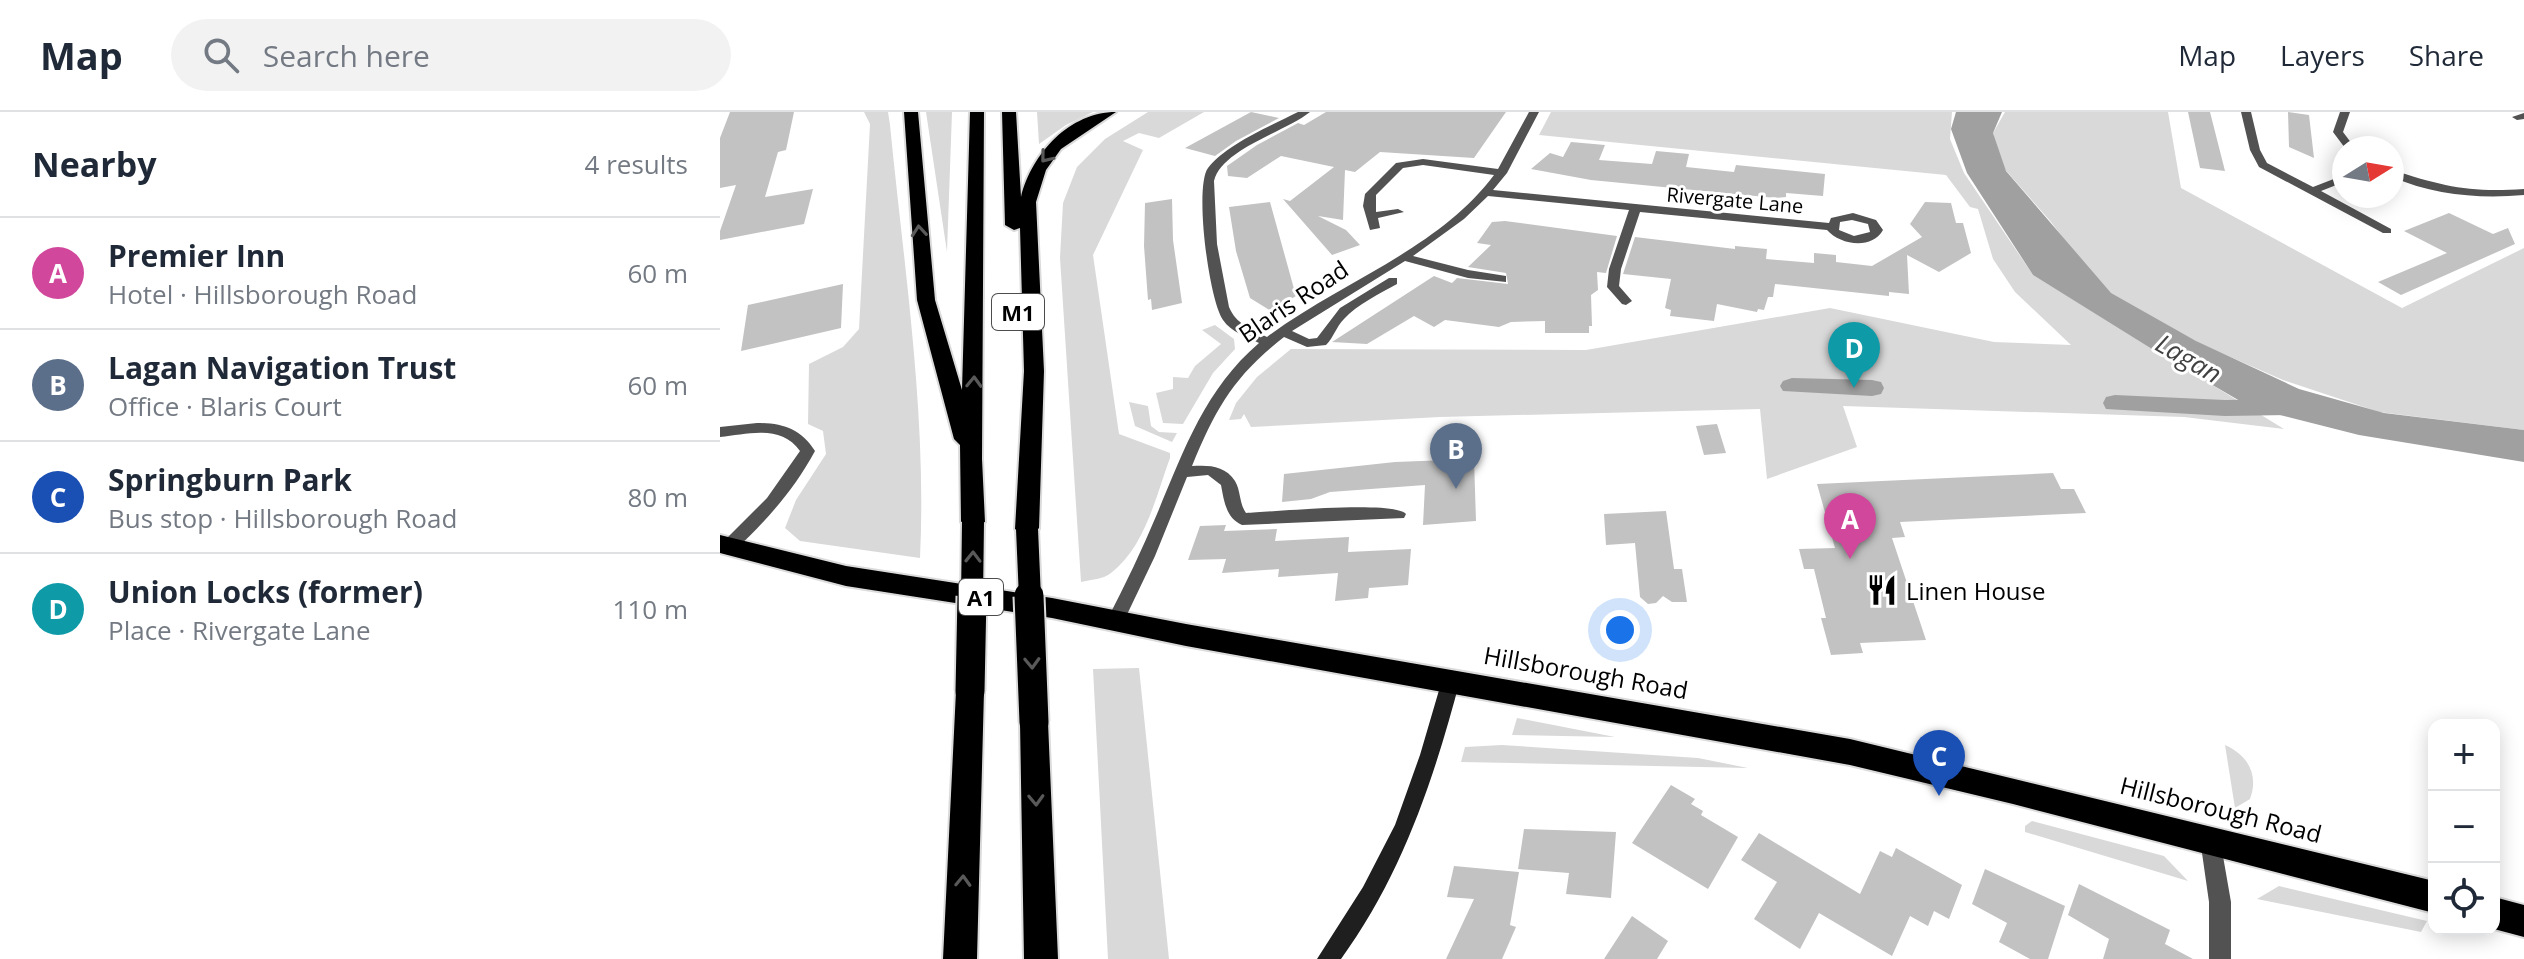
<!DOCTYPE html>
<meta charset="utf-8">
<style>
body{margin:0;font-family:"Open Sans",sans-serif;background:#f2f2f3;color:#1f2937}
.controls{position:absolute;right:24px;bottom:24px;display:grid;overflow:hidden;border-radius:16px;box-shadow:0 4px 20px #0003}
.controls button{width:72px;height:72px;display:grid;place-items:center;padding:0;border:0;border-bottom:2px solid #e0e1e3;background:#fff;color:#1f2937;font:40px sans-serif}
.compass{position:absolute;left:1612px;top:24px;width:72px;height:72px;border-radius:50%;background:#fff;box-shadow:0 4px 20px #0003;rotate:79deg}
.you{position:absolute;left:900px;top:518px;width:28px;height:28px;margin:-20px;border:6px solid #fff;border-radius:50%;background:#1a73e8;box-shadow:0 0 0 12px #1a73e833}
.badge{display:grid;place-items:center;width:52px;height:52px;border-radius:50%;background:#000;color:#fff;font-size:26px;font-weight:700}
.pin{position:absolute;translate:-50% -66px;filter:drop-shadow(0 2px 4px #0008)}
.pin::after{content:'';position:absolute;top:42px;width:28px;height:24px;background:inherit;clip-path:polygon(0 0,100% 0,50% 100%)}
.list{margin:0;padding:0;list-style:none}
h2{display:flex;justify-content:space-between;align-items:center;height:104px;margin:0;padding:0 32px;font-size:34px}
h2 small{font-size:26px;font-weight:400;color:#747a83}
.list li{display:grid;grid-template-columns:52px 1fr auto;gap:24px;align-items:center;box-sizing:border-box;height:112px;padding:0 32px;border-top:2px solid #e0e1e3}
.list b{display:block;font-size:30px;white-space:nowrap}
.list p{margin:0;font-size:26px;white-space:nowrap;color:#747a83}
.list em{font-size:26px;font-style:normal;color:#747a83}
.icon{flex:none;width:44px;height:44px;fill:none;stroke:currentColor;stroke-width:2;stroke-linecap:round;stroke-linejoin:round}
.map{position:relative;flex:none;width:1804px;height:847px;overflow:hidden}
header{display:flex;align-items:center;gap:48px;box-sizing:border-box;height:112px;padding:0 40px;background:#fff;border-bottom:2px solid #e0e1e3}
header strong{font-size:38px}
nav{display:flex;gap:44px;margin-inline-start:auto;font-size:28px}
.search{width:560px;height:72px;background:#f2f2f3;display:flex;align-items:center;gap:20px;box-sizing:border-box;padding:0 28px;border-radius:44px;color:#747a83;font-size:30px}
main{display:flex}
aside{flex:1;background:#fff}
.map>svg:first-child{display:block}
</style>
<header>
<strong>Map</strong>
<div class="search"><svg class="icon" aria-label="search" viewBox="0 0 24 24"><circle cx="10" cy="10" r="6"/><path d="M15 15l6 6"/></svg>Search here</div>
<nav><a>Map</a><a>Layers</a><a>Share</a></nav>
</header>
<main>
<aside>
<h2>Nearby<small>4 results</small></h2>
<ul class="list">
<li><span class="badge" style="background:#d1479c">A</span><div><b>Premier Inn</b><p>Hotel · Hillsborough Road</p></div><em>60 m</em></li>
<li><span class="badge" style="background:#5c6f8a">B</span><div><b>Lagan Navigation Trust</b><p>Office · Blaris Court</p></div><em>60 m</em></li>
<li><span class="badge" style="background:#1a4fb4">C</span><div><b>Springburn Park</b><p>Bus stop · Hillsborough Road</p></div><em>80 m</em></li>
<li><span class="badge" style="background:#0f9aa8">D</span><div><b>Union Locks (former)</b><p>Place · Rivergate Lane</p></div><em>110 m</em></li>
</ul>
</aside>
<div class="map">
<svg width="1804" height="847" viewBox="0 0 1804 847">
<rect width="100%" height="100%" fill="#fff"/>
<path fill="#d9d9d9" d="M144,0H168L170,13C184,156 207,302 200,446L80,429L65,416L76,388L106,342L103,319L88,312L89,252L123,235L139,217L150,12Z
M206,0H232L227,140Z
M317,0H373L346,13L319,32Z
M428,0H484L439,26L419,21L403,29L423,38L373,143L399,322L450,341V346C436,384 425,435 391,461C384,467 370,468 361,470L340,146L343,91L357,55L385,27Z
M831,0H1232L1230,27L1244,61L1313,163L1564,317L1464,305L1123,294L1137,335L1047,367L1040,297L720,305L531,315L524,302L521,307L509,308L516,291L537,265L571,237L866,238L1110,196L1274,230L1351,233L1295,180L1273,147L1258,97L1250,95L1226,63L819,23Z
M1285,0H1448L1461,76L1682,196L1804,136V318L1659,300L1563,268L1483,233L1384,180L1331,110L1282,54L1273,21Z
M495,213L514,227L515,237L493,261L463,312L443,311L436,281L453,277V265L468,266L475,254L501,232L482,218Z
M409,290L428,294L431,314L439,320L457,321L452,330L415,314Z
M419,556L449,847H388L373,557Z
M797,606L895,625L792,623Z
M782,633L978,646L1028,656L741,650L745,635Z
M1505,633C1528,643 1539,663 1530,687L1515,696Z
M1312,709L1444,744L1468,769L1305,720V714Z
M1559,774L1707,809L1701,820L1537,787Z"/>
<path fill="#a0a0a0" d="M1236,0H1282L1273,21L1286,59L1391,181L1476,229L1579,277L1664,301L1804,318V350L1639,323L1532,296L1453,250L1313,163L1247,61L1231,17Z"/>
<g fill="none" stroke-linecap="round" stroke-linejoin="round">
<path fill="#a0a0a0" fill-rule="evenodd" d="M1072,266L1152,268L1161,270L1164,276L1161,282L1152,284L1063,279L1060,274L1063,269Z
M1395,283L1505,288L1570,287L1579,289L1582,295L1579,301L1570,303L1505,304L1386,297L1383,291L1386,285Z"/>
</g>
<path fill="#c2c2c2" d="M10,0H74L66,38L58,40L45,85L93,77L84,112L0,128V119L16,73L0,76V26Z
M531,0L559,6L516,29L495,44L465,36Z
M606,0H786L754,46L660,40L635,60L625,58L623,108L598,104L626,118L640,133L612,143L563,87L570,89L614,55L561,44L527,66L508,64L507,54L537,33L578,11L584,13Z
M1468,0H1490L1505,59L1480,56Z
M1568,0L1589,3L1594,46L1569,35Z
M851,30L885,33L879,48L932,52L936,39L969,42L966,55L1014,60L1016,53L1105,62L1103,84L1066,81V85L1056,86L871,68L811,57L830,41L843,45Z
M452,87L453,128L462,191L432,198L431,187L428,188L424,134L425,91Z
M550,90L576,184L551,199L530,186L516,139L509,95Z
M1205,90L1231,91L1236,111H1243L1251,141L1219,160L1187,143L1189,182L1169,180V184L1055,172L1053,185H1048L1044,198L1038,197L1037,200L997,192L994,209L950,204L951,198L945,196L951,167L903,162L915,125L1015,137V134L1047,137L1046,147L1094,151V141L1116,143V150L1152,154L1202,125L1190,112Z
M1729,101L1773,122L1788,116L1795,132L1681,183L1658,170L1727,141L1684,119Z
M785,109L897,124L886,161L877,160L878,178L871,183L872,214H869V221H825V209L791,210L779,215L725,208L714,215L694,204L647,232L612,230L714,164L732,171L737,166L788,172L786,161L748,155L771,133L757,131L772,110Z
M123,172L121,216L21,239L28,193Z
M997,312L1006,341L984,343L976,314Z
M754,347L756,409L703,413L705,373L610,380L591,387L562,390L564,362L675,350Z
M1333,361L1341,377H1354L1366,401L1180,410L1185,425L1172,426L1206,528L1140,531L1143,541L1111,543L1101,506H1106L1094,457H1084L1079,437L1115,436L1097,372Z
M946,399L954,457H962L967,490H952L943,484L936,491L928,492L920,485L915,431L886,433L884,402Z
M506,413L504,419L557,417L555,429L629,425L628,440L691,437L688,473L649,476L648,486L615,489L618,461L558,465L559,457L502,461L506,447L468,448L480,414Z
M951,673L975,687L971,692L983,699L981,703L1018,725L988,777L912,731Z
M804,717L896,720L891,786L846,782L849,761L798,757Z
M1039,721L1140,782L1160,739L1172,745L1176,736L1242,773L1229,807L1214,799L1208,814L1190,804L1172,844L1099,801L1080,837L1034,807L1057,770L1021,748Z
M734,754L799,760L790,813L796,815L782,847H726L754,787L727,785Z
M1265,757L1345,794L1328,847H1310L1279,830L1287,811L1252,792Z
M1359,772L1450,818L1445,832L1473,847H1383L1389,827L1348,803Z
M912,804L948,829L937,847H884Z"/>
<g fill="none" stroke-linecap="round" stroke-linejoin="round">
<defs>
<path id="highway" d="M184,0H198L215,188L242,278L250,0H264L262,347L265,410L261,416L253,419L245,416L241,410L240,333L234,327L197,188Z
M282,0H296L301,85C312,41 350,0 396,0L341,37L326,58L316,90L324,259L319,417L315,423L307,426L299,423L295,417L304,259L300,116L294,118L285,113Z
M0,423L126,454L332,486L466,512L1130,627L1714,769V801L1293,692L1130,653L466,534L332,506L126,474L0,441Z
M250,567L260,571L264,579L257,847H223L236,579L240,571Z
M314,598L324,601L328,610L338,847H304L300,610L304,601Z
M1774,785L1804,793V825L1774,817Z"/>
</defs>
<use href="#highway" stroke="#dbdbdb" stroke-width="4"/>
<path fill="#525252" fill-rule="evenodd" d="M578,0H590C565,20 502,37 494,69L497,132L509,195C516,212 531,217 547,225C620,170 718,138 774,63L703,53L683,56L656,83V100L678,97L684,100L658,106L660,116L650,118L643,94L645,82L676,51L703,47L778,57L809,0H819L787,61L773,78L1109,111L1111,106L1133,101L1156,108L1163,118C1152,138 1120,133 1107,118L920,100L901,157L899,174L912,189L906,193L902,192L887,175L889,157L909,98L768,84L744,107L693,144L748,158L786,164V170L748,166L685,149L572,219L589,227L597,226L620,196L669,166H677V172C659,182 638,192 624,207C616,215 614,225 606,233L587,235L564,225C514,264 496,296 472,354C488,353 505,353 515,369C521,379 519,391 526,401C551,400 674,388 686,402L684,406L522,413C506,406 504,389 501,373L488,363L467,365L435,444L402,513L396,515L390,513L387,508C405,473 422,438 437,402C463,340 485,277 539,231C527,225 511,220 503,208C489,188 474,75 488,56C505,33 552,13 578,0ZM1132,108L1148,112L1150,120L1134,124L1119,118L1120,110Z
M1521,0H1531L1540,38L1547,51L1593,75L1624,63V70L1601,79L1671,117V121H1663L1539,55L1530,38Z
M1620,0H1630L1623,20L1635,36H1625L1613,20Z
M1804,1V7L1797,8L1792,5Z
M1672,58C1723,74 1749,81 1804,77V83C1759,87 1714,83 1672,65Z
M37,311C63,311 81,317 95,339C74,378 46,409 14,439L8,441L0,435L2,431L47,386L80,339C61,312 28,322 0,325V315Z
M1490,717L1497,720L1500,727L1511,790V847H1489V790L1480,727L1483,720Z"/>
<path fill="#1f1f1f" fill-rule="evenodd" d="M731,560L737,563L740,568C714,667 682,763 621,847H597L643,775L675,713L700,643L722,568L725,563Z"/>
<use href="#highway" fill="#000" fill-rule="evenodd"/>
<defs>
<path id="highway-bridge-far1" d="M307,417L310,486
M252,486L253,410"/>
<path id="highway-bridge" d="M309,484L314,610
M250,579L252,484"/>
</defs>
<use href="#highway-bridge-far1" stroke="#dbdbdb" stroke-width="26" stroke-linecap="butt"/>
<use href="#highway-bridge" stroke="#dbdbdb" stroke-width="33" stroke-linecap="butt"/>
<use href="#highway-bridge-far1" stroke="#000" stroke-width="22"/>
<use href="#highway-bridge" stroke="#000" stroke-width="29"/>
</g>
<defs><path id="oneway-chevron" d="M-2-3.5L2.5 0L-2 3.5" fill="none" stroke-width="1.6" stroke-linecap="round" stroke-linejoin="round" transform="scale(2)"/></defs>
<g stroke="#595959">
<use href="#oneway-chevron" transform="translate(326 45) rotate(129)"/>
<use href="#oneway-chevron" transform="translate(199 119) rotate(-95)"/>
<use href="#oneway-chevron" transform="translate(254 270) rotate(-88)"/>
<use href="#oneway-chevron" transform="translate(253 445) rotate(-89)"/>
<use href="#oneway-chevron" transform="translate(312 551) rotate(88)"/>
<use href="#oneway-chevron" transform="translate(316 688) rotate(88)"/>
<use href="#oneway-chevron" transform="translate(243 769) rotate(-88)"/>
</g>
<defs>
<symbol id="restaurant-bare" viewBox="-9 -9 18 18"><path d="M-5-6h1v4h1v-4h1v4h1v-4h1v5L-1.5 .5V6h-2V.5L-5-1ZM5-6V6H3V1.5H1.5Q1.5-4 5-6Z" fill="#000" stroke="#fff" stroke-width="2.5" paint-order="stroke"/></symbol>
</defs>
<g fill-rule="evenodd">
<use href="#restaurant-bare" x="1140" y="456" width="44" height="44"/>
</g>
<g text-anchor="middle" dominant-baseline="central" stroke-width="6" stroke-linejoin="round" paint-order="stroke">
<g font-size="20" fill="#000" stroke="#fff">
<text transform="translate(1015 88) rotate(5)">Rivergate Lane</text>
</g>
<g fill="#fff" stroke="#4c4c4c" stroke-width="2">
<rect x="272" y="182" width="52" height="36" rx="6"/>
<rect x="239" y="467" width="44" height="36" rx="6"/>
</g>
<g font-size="22" font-weight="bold" fill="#000">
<text x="298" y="200">M1</text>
<text x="261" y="485">A1</text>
</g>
<g font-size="24" fill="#000" stroke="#fff">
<text transform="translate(573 189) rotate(-34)">Blaris Road</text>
<text transform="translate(866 560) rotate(10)">Hillsborough Road</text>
<text transform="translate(1501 697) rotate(14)">Hillsborough Road</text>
</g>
<g font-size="24" fill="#000" stroke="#fff" text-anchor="start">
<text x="1186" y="478">Linen House</text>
</g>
<g font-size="26" font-style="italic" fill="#414141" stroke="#fff">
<text transform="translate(1469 246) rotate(30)">Lagan</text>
</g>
</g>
</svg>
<div class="controls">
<button>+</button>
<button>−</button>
<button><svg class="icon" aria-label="locate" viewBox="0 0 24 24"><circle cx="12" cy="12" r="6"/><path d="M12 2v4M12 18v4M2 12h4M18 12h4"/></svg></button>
</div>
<svg class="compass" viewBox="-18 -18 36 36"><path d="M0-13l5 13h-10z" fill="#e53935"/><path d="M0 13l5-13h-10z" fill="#747a83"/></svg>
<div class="you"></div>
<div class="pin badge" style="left:1130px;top:447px;background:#d1479c">A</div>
<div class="pin badge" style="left:736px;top:377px;background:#5c6f8a">B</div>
<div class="pin badge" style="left:1219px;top:684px;background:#1a4fb4">C</div>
<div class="pin badge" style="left:1134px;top:276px;background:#0f9aa8">D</div>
</div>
</main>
